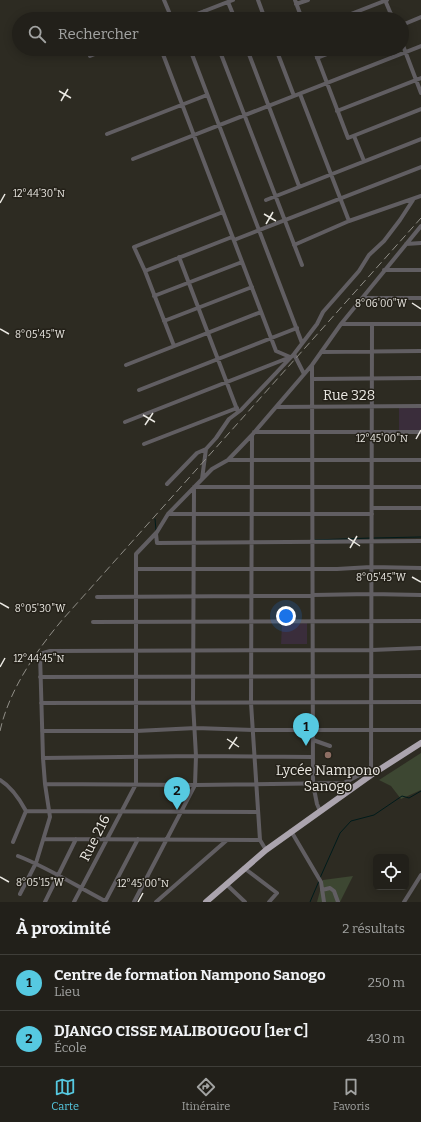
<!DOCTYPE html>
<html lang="fr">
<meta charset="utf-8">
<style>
body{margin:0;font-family:Bitter,serif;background:#2a2823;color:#f1f3f6}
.controls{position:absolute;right:12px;bottom:12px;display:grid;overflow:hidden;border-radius:6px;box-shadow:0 2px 10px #0003}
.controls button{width:36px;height:36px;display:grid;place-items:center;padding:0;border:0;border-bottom:1px solid #3f3e39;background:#22201a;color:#f1f3f6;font:20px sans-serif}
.you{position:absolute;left:286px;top:616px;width:14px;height:14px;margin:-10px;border:3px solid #fff;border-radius:50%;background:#1a73e8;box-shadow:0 0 0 6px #1a73e833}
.badge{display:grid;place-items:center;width:26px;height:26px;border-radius:50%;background:#56c9e1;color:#111;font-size:13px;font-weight:700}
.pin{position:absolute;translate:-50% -33px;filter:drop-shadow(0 1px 2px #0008)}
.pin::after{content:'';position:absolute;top:21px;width:14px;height:12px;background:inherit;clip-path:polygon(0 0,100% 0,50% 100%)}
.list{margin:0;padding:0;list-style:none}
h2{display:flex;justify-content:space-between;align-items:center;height:52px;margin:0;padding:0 16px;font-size:17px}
h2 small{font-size:13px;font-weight:400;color:#a2a3a2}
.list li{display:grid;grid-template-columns:26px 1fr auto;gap:12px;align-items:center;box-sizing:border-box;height:56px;padding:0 16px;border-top:1px solid #3f3e39}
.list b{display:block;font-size:15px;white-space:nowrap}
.list p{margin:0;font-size:13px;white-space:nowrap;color:#a2a3a2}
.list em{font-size:13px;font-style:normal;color:#a2a3a2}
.icon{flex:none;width:22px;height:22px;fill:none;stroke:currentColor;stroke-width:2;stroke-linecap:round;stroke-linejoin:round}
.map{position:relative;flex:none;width:421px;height:902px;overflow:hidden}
.search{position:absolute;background:#22201a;box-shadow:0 2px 10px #0003;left:12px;right:12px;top:12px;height:44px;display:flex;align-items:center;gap:10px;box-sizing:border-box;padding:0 14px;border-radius:22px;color:#a2a3a2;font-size:15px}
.sheet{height:164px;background:#22201a}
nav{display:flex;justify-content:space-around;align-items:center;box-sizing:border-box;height:56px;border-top:1px solid #3f3e39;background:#22201a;font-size:11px;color:#a2a3a2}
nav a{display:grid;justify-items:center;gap:2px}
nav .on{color:#56c9e1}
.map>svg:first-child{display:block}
</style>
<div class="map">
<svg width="421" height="902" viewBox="0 0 421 902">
<rect width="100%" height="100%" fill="#2d2b22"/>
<path fill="#3a2d3b" d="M399,408H421V430H399Z
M307,623V644H281L282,624Z"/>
<path fill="#3d4732" d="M421,753V790L401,799L391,786L379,780Z
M353,876L340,902H317L323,880Z"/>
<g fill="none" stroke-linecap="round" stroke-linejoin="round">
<path stroke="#001b1b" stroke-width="1" d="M155,519L156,530
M374,538L421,537
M314,540L371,538
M320,878L340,833L351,821L374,815L402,796L409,798L421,791
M310,902L319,881"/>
<path stroke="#615e62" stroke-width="4" d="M164,0L172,19
M258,0L265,19
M295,0L302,19
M385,0L393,19
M228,2L235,19
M296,4L308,0
M204,11L207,19
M184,19L233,0
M338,19L387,0
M402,25L421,17
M402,43L421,93
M161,49L276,351L290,357
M190,49L302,343
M219,49L302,265
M247,49L299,186
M276,49L294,96
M314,49L348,138L421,109
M90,56L107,49
M317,58L340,49
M300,94L349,221
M337,111L421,78
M107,134L207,95
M354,136L364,161
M133,159L421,46
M266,200L421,139
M234,240L421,167
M406,244L421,243
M294,245L349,221L421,196
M179,257L238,412
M384,270H421
M145,271L232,237
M154,296L242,262
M363,298H421
M164,321L252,287
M341,324H421
M174,346L145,271L134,247L223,212
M321,352L421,351
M294,354L304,374
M126,365L261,312
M312,366L313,784L317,804L320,811
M312,379L421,378
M139,390L297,328
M276,407L421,406
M125,422L288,358
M254,432H421
M144,444L237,408
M228,460H421
M202,479L206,449
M167,484L197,453L206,449L216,438L229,419L241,410L294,354L317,324L323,312L359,271L369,255L384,241L400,220L413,200
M372,508H421
M168,514H372
M156,534L157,543L421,541
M136,569H337L371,567L421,568
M97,597L252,596L371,594L421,595
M93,622L421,621
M40,677L421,676
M41,703L421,702
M42,731H136L196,728L253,730H421
M313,740L330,746
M43,758L196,756L313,757
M371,775L372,324
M0,780C10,786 20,800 26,811L13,842
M45,784L195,785L344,783L371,769
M26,811L258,812
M291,831L321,882L324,902
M44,839L260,840
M266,850L260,840L251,703L252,435L312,365L341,324L421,226
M18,856C49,868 76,886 105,901
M244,868L277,893L269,902
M226,884L245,902
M322,890L330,888L334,891L338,902
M20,894L36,863L50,817L45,784L43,758L40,654L50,651L372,650L421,648
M45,902L76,839
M74,902L136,784V554L157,532L168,514L212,469L228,460L252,435
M105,902L138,839
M134,902L195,785L196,756L193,703L194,487H421
M156,902L227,840
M404,902L421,875"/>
<path stroke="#aba4ae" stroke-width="6" d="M206,902L266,850L371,775L421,743"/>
<path stroke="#908e87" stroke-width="1" stroke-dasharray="8 4" stroke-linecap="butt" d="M0,731C9,690 36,651 63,619L421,218"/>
</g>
<path fill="none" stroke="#eae8e2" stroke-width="1.5" d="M59,91L71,98M61,101L68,89M0,203L5,194M264,214L276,221M266,224L273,212M412,303L421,309M0,329L9,334M143,415L155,422M145,425L153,413M416,439L421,430M348,538L360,546M350,548L357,536M412,577L421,582M0,603L9,608M0,667L5,658M227,739L239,747M229,749L237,737M0,877L9,882M138,902L143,893"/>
<circle fill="#8d6e63" stroke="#242119" stroke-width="1.5" cx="328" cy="755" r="4"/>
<g text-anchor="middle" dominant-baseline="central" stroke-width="3" stroke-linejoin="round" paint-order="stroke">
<g font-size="14" fill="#eae8e2" stroke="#242119">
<text x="349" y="395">Rue 328</text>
<text transform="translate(95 838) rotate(-63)">Rue 216</text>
</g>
<g font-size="14" fill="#eae8e2" stroke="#242119">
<text x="328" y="770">Lycée Nampono<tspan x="328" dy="16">Sanogo</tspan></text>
</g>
</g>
<g font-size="10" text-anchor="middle" fill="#eae8e2" stroke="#242119" stroke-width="3" stroke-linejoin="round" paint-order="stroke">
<text x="39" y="197">12°44'30"N</text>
<text x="381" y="307">8°06'00"W</text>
<text x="40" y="338">8°05'45"W</text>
<text x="382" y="442">12°45'00"N</text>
<text x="381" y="581">8°05'45"W</text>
<text x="40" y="612">8°05'30"W</text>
<text x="39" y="662">12°44'45"N</text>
<text x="40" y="886">8°05'15"W</text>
<text x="143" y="887">12°45'00"N</text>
</g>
</svg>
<div class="controls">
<button><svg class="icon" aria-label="locate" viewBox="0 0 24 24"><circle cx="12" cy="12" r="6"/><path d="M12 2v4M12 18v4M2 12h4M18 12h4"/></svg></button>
</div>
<div class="you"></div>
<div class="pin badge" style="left:306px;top:746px">1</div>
<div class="pin badge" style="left:177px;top:810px">2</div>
<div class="search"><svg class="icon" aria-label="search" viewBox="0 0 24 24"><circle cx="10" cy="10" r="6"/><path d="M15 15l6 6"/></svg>Rechercher</div>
</div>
<section class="sheet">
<h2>À proximité<small>2 résultats</small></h2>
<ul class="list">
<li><span class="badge">1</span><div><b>Centre de formation Nampono Sanogo</b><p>Lieu</p></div><em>250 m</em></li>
<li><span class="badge">2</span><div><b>DJANGO CISSE MALIBOUGOU [1er C]</b><p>École</p></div><em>430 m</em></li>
</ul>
</section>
<nav>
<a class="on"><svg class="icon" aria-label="map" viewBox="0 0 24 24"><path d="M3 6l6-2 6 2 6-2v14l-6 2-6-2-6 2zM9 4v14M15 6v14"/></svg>Carte</a>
<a><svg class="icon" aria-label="directions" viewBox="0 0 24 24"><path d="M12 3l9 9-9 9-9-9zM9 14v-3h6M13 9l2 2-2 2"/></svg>Itinéraire</a>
<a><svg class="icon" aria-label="saved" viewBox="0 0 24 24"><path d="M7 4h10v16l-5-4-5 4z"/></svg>Favoris</a>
</nav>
